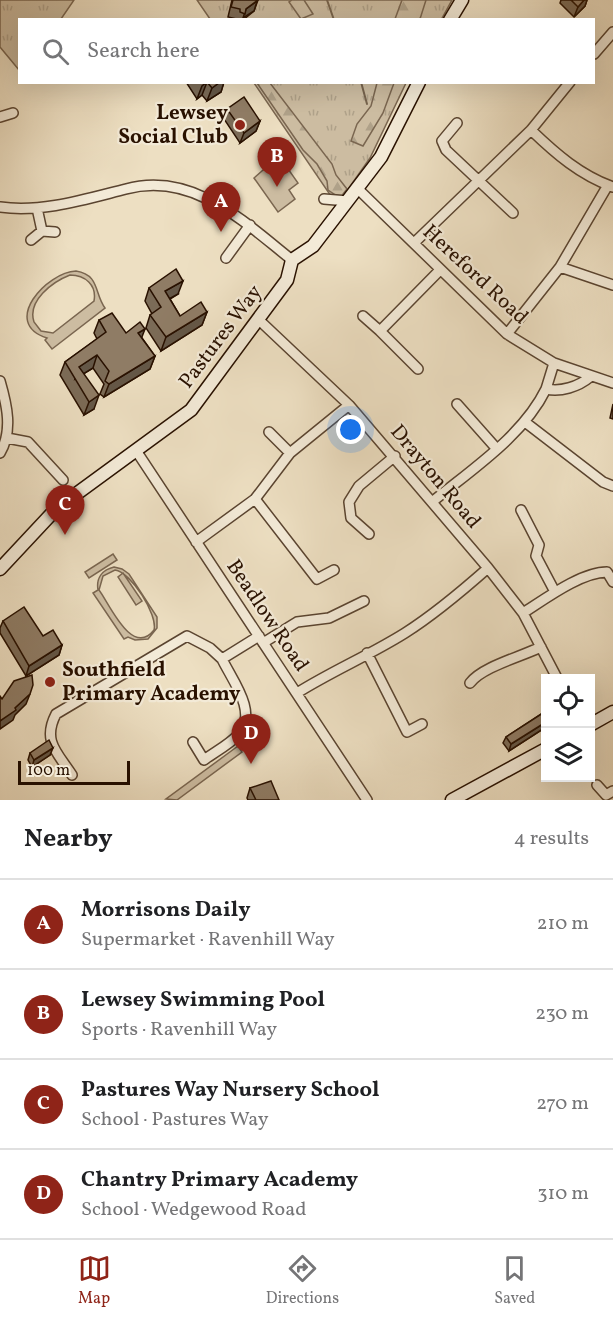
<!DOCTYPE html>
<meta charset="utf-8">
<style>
body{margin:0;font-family:Vollkorn,serif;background:#f6f6f6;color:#202124}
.controls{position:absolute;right:18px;bottom:18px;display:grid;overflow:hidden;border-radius:0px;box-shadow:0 6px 24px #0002}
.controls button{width:54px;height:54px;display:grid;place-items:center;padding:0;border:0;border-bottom:2px solid #e0e0e0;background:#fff;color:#202124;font:30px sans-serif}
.scale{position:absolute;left:18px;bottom:15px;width:112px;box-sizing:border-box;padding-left:6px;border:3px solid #291100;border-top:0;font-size:16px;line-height:21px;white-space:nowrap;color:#291100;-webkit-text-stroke:4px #f3ead7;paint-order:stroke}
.you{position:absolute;left:351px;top:430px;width:21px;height:21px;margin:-15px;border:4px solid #fff;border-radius:50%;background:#1a73e8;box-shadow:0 0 0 9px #1a73e833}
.badge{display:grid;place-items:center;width:39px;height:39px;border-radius:50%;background:#8f2418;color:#fff;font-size:20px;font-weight:700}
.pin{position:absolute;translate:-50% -50px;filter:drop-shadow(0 2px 3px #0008)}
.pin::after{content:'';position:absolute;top:32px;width:21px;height:18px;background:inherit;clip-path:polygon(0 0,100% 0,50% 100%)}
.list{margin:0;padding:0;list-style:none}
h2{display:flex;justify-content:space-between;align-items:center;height:78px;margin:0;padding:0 24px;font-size:26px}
h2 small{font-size:20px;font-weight:400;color:#757577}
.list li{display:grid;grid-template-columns:39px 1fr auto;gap:18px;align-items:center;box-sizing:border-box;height:90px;padding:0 24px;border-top:2px solid #e0e0e0}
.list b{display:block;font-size:22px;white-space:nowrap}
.list p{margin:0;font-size:20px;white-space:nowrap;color:#757577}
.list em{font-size:20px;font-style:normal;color:#757577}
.icon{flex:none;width:33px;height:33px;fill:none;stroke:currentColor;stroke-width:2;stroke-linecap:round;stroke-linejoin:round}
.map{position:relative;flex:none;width:613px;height:800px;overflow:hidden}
.search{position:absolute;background:#fff;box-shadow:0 6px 24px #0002;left:18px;right:18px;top:18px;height:66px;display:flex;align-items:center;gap:15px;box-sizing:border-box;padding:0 21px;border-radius:0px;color:#757577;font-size:22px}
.sheet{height:438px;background:#fff}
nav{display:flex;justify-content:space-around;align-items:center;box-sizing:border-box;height:84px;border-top:2px solid #e0e0e0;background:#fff;font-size:16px;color:#757577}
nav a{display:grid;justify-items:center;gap:3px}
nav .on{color:#8f2418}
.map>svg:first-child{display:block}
</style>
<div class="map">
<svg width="613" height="800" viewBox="0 0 613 800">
<defs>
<pattern id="grass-tufts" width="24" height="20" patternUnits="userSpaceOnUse" patternTransform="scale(1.5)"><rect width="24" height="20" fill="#ccbca1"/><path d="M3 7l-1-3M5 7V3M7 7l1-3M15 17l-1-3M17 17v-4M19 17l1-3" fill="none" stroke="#afa189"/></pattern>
<pattern id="forest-firs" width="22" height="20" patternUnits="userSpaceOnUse" patternTransform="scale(1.5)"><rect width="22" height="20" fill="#ccbca1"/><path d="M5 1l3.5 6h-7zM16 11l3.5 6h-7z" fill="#afa189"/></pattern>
</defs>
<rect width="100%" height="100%" fill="#eddfc2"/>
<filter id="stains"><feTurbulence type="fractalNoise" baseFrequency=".00333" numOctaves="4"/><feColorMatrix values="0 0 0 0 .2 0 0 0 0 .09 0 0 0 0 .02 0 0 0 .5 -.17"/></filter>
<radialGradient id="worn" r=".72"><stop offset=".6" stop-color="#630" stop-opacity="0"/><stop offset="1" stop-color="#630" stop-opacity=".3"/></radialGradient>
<path fill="url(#grass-tufts)" stroke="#7a6650" stroke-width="1.5" d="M0,0H74L61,19L20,20L19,70L0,47Z
M197,0H452L441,20L210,19Z
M254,83H406L370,158L337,205Z"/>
<path fill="url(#forest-firs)" stroke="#7a6650" stroke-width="1.5" d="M402,0H426L420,19H395Z
M257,83H270L332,164L336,175L347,189L340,198L328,190L327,181L317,164L303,150Z
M377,83H394L383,113L363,146L351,141L357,124L371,106Z"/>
<path fill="#ccbca1" stroke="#7a6650" stroke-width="1.5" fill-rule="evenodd" d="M292,0H304L313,14L301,19L289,2Z
M279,156L298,183L289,190L295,199L278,212L254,178Z
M76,271C100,275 94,293 105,308L52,349L45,340L47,338C0,323 47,272 76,271ZM70,275C85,275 97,285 94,301L53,333L41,331L34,322C27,301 52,282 70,275Z
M113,554L117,560L89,578L85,572Z
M114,567L122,569L129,574L157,617V628L148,639L135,640L128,637L124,639L93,593L98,590C96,578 102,570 114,567ZM115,570C131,572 158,615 154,630C132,658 109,603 99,590L103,576Z
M123,573L142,601L136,605L118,577Z
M238,746L242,752L177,800L166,799Z"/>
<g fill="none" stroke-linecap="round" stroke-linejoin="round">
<path stroke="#76634d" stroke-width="2" d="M327,0L334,20
M361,82L367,104"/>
<defs>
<path id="street" d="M594,54L613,32
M0,117L13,113
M457,123L442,141L446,150L513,213
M531,130C556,154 580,175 613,187
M358,189L507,334L554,363L613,383
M324,199L348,201
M0,207C42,213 86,199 126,189C193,171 244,222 292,260
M42,231L55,232
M31,240L42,231L37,208
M414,243L531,130L570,82
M226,258L250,225
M560,267L613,285
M363,316L380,331L439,271
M259,320L349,405L488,568L523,613L557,678
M380,331L418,369
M507,334L560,267L608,185
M0,381C7,405 13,431 0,453
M546,389L554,363
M457,404L496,448
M525,422L603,482L613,486
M269,432L290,453
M7,438L28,442L63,480
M137,452L367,800
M255,499L317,579L334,570
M432,502C472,469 523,436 546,389C561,392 578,387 590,377
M521,510L539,545L536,556L555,592
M369,534L351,518L349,502L359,486L395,456
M196,542L255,499L290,453L349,405
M523,613C545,599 581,572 607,572L613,582
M263,643L297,622L329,618L364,601
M367,653L407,732L422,724
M470,683C482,667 520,657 541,647
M297,693C332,671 370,655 405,633C435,614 462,591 488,568
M193,742L204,760C215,752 230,744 239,734C258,712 232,680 222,659
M72,775C57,752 42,741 56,714L187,636L210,648L222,659L259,636
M597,785L606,795L613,791"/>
<path id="secondary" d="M450,20L462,0
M0,569L57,508L191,410L287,280L292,260L313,246L381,157L419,82
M590,725L613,712
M452,800L546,749"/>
</defs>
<use href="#street" stroke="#5a4430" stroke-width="12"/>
<use href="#secondary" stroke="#291100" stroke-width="15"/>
<use href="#street" stroke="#f3ead7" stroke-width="9"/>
<use href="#secondary" stroke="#f3ead7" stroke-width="12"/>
</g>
<path fill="#7b6b57" stroke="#291100" stroke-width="1.5" d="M232,0H258L254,11L243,20H237V19L228,17Z
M561,0H587L585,6L574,17L560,3Z
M186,82H224L221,92L207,101L202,95L197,99Z
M227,109L260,121L256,131L240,143L224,119Z
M149,288L178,294L170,299L180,316L207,312L202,325L161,351L146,328L150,315L152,314L145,301Z
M99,320L126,333L142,338L155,356L150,369L104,397L100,394L104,384L93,368L83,374L94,409L84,415L60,375L65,362L97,339L94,333Z
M613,404V419L610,418Z
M3,621L43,636L62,645L59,655L26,676L0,633V628Z
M546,711V727L509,751L503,743L506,737Z
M30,753L50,755L32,767L28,760Z
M250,788L279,800H248L247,798Z"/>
<path fill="#645747" stroke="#291100" stroke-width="1.5" d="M584,0H587L585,6L574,17L578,7Z
M257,1L254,11L243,18L246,9Z
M207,82L202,95L197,99L202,86Z
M220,82H224L221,92L207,101L212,88Z
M260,121L256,131L240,143L244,133Z
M183,281L178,294L160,304L165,291Z
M207,312L202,325L161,351L166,337Z
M145,329L140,342L138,333Z
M97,355L93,368L75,379L79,367Z
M155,356L150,369L104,397L109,384Z
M99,395L94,409L84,415L89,402Z
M62,645L59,655L26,676L29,666Z
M30,694L26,704L15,715L13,720L0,729V721Z
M546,722V727L509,751L511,744Z
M53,748L50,755L32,767L34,760Z"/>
<path fill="#8f7c65" stroke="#291100" stroke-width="1.5" d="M233,0H258L246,9L245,14L240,12V9L231,7Z
M571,0H584L578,7Z
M207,82H220L212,88Z
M244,97L260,121L244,133L227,109Z
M176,269L183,281L165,291L180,316L201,302L207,312L166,337L150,315L161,307L149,288Z
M112,313L126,333L140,322L145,329L138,333L155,356L109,384L105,381L109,371L97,355L79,367L99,395L89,402L65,362L106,332L99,320Z
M24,607L43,636L53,630L62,645L29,666L3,621Z
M32,675L33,685L30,694L15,708L16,710L0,721V696L2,699L14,681Z
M546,711V722L511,744L506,737Z
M49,740L53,748L34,760L30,753Z
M271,781L279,800H256L250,788Z"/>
<g fill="#8f2418" stroke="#f3ead7" stroke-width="2">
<circle cx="240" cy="125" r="6"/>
<circle cx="50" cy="682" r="6"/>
</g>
<g text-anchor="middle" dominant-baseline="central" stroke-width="4.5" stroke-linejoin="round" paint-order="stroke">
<g font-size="21" font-weight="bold" fill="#291100" stroke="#f3ead7" text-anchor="end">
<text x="228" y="113">Lewsey<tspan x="228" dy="24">Social Club</tspan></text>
<text x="62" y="670" text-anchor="start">Southfield<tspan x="62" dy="24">Primary Academy</tspan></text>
</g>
<g font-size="21" fill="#291100" stroke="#f3ead7">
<text transform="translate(475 275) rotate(43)">Hereford Road</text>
<text transform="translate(221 337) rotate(-53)">Pastures Way</text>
<text transform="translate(435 477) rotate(50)">Drayton Road</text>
<text transform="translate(267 616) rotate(56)">Beadlow Road</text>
</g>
</g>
<rect width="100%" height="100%" filter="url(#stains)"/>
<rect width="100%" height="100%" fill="url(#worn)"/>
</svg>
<div class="controls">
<button><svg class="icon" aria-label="locate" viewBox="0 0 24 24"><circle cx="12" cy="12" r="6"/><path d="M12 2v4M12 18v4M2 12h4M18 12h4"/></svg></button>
<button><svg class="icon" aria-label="layers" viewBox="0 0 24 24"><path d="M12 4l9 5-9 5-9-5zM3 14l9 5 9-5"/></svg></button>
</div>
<div class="scale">100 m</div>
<div class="you"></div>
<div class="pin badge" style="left:221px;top:232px">A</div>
<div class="pin badge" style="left:277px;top:187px">B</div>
<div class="pin badge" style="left:65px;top:535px">C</div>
<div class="pin badge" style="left:251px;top:764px">D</div>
<div class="search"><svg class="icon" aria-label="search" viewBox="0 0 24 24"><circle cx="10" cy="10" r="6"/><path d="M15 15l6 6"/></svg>Search here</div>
</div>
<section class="sheet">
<h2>Nearby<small>4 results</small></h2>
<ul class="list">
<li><span class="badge">A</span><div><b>Morrisons Daily</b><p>Supermarket · Ravenhill Way</p></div><em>210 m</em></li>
<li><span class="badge">B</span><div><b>Lewsey Swimming Pool</b><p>Sports · Ravenhill Way</p></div><em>230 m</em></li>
<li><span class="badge">C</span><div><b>Pastures Way Nursery School</b><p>School · Pastures Way</p></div><em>270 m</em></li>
<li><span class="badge">D</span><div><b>Chantry Primary Academy</b><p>School · Wedgewood Road</p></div><em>310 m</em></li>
</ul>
</section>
<nav>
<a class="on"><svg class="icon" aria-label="map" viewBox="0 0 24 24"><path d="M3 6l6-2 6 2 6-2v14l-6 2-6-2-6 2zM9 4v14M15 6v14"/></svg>Map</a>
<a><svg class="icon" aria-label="directions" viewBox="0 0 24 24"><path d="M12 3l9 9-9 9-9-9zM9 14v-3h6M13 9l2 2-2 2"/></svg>Directions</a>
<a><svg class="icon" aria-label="saved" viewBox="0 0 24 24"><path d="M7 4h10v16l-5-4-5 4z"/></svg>Saved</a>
</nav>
